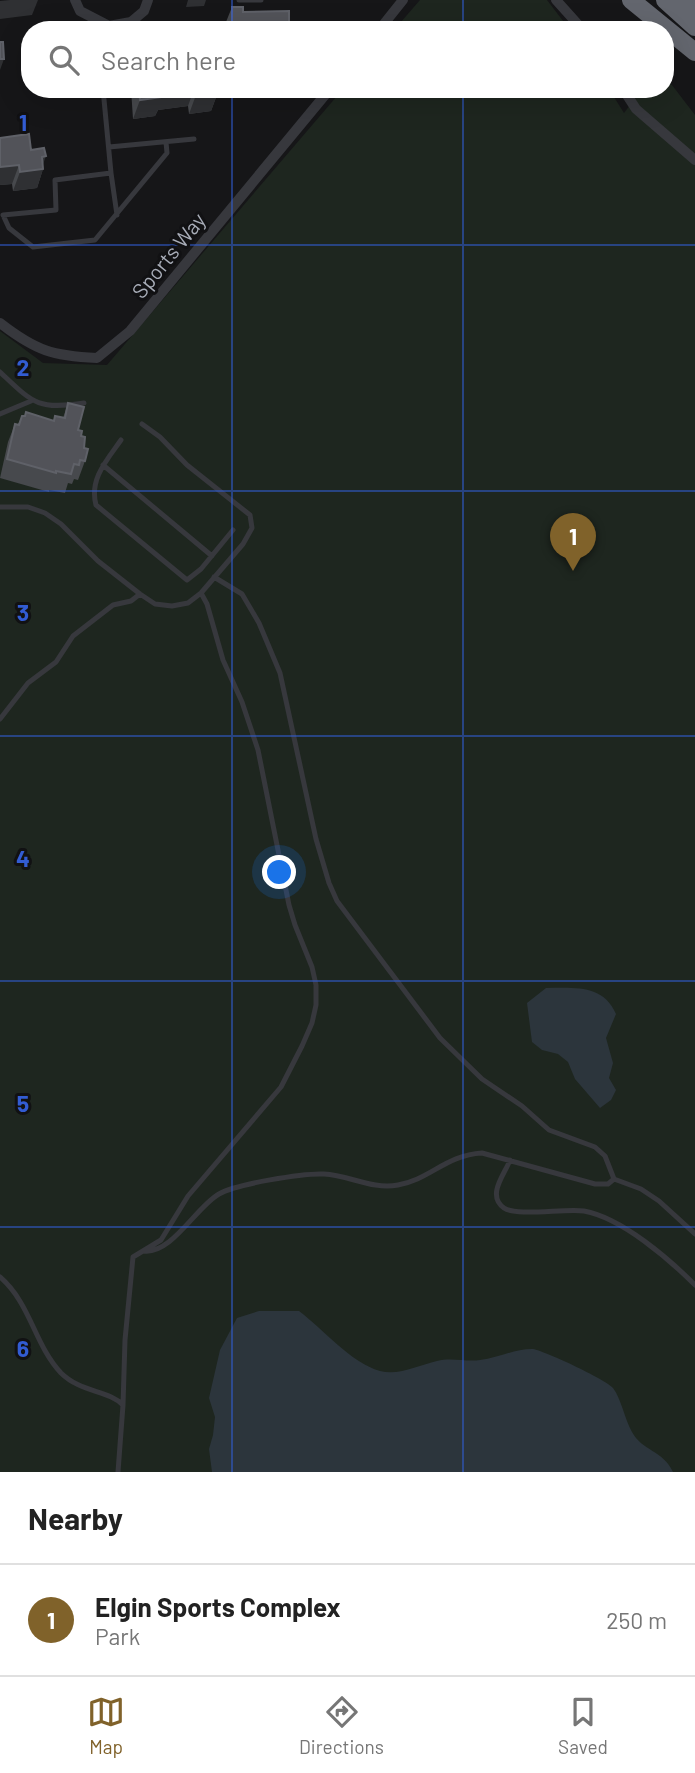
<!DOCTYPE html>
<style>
body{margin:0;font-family:Barlow,sans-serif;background:#f2f2f2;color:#222}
.you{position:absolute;left:280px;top:873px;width:24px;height:24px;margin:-18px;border:5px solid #fff;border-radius:50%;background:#1a73e8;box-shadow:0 0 0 10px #1a73e833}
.badge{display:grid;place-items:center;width:46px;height:46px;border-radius:50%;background:#80622a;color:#fff;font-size:23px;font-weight:700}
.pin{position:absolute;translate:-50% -58px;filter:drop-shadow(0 2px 4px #0008)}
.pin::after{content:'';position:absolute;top:37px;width:24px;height:21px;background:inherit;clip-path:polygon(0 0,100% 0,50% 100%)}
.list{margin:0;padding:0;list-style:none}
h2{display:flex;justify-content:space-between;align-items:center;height:91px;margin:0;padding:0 28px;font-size:30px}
h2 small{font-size:23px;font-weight:400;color:#767676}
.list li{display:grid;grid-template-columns:46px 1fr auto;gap:21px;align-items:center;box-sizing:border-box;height:112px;padding:0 28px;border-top:2px solid #e0e0e0}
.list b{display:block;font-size:26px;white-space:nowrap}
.list p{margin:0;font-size:23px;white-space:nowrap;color:#767676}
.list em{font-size:23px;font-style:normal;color:#767676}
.icon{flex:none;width:38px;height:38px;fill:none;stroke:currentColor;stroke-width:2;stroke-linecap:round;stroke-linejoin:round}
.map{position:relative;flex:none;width:695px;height:1472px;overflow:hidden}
.search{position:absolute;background:#fff;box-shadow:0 7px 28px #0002;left:21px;right:21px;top:21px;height:77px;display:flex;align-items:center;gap:18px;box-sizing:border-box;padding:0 24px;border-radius:28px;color:#767676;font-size:26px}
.sheet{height:203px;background:#fff}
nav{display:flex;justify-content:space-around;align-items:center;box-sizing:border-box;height:98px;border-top:2px solid #e0e0e0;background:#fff;font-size:19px;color:#767676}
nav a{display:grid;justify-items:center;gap:4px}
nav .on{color:#80622a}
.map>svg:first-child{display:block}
</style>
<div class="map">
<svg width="695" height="1472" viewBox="0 0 695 1472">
<rect width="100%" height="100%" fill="#161618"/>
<path fill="#1e261f" d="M420,0H547L570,30H394Z
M665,80L672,85L695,115V1472H0V331L43,363L107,365L343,89H609L624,113L642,89H665Z"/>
<path fill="#2c353c" d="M546,988C574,988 603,984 616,1014L606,1038L613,1063L609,1078L616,1090L611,1100L600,1108L575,1079L568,1062L558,1054L542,1050L532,1042L527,1003Z
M259,1311H299C323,1329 351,1363 380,1371C399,1376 419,1365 437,1361C451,1357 466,1362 480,1360C498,1358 514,1349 532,1349C541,1349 607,1380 613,1388C621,1398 625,1420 632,1432C642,1451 663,1450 673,1472H212L209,1449L213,1435L215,1417L209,1398L220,1350L237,1318Z"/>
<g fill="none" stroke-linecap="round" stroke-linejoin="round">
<path stroke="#37383d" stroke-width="5" d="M239,0H261
M109,147L194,139
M111,173L117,215
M3,215L9,228L33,247L95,240L167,153L166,142
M3,215L56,210L55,180L111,173L103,89
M0,372C33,403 37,410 84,403
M0,414L31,401
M121,440C107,460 89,479 96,505L187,580L201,569L233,530
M103,465L212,556
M0,507H28L45,513L61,524L98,561L140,594L155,604L172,606L188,603L201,593L243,544L252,528L250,515L187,465L160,437L142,424
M0,719L28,683L56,662L73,636L113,605L131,601L140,594
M510,1160C505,1174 486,1195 504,1208C516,1217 566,1208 584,1211C622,1218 669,1259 695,1285
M614,1179L641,1189L659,1201L695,1234
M144,1251C172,1254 196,1207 219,1194C236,1184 303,1173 324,1174C349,1175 372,1190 398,1185C429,1180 446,1155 482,1153L595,1184H608L614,1179L605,1156L595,1147L549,1130L522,1106L482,1079L440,1038L337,901L329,883L316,839L280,673L259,623L242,594L214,577
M0,1277C31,1304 34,1344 61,1373C81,1393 109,1390 123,1405L118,1472
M123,1405L125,1340L133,1257L161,1240L188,1196L281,1087L302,1046L312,1023L316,1005V985L312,967L295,925L289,905L258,750L242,702L223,660L207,604L201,593"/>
<path stroke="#37383d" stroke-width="10" d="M75,0L80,11L109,26L131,22L144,11L148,0
M556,0L583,30
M379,30L403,0
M623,89L636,109L695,160
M0,323C36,351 53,356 97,358L130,331L330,89"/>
<path stroke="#63666e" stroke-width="18" d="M631,0L695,52
M665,0L695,27
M685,0L695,10"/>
</g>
<path fill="#47494d" d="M232,7L243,12L289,11V30H227L226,22Z
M131,89H218V92L211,111L189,114L188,106L158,110L155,116L133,119Z
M0,138L31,150L43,164V169L37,188L13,191L12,184L0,185Z
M68,403L81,436L84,448L85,461L78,480L74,479L72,484L68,483L65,493L49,490V492L0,478L8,442L15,424H18L22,416L53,421L55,416L63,418Z"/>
<path fill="#2f3033" d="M10,0H38L32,15L0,19V1Z
M188,0H206L204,6L186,7Z
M0,59H4L0,70Z
M176,89H194L188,106L158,110L155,116L133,119L140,100L161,91Z
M218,92L211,111L189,114L196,95Z
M46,156L41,170L43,169L37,188L13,191L20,172L42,157Z
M19,165L12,184L0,185V167Z"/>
<path fill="#525359" stroke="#5f6168" stroke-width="2" d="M232,7H243V12L289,11V29L232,30Z
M0,42H3L4,59H0Z
M139,89H176L161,91L162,97L140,100Z
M195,89H218V92L196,95Z
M29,134L31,150L44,148L46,156L42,157L43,169L20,172L19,165L0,167V138Z
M68,403L84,407L78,430L82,431L81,436L85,437L84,448L88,449L85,461L80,460L79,465L74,464L71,474L56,471V473L7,459L15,424L19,425L22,416H25L26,412L54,421L55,416L65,418Z"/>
<path fill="none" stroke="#325cd3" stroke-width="2" stroke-opacity="0.55" d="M232,0V30M463,0V30M232,89V1472M463,89V1472M0,245H695M0,491H695M0,736H695M0,981H695M0,1227H695"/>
<g text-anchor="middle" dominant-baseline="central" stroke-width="6" stroke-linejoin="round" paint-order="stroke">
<g font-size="21" fill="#a8adb8" stroke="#111113">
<text transform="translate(168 255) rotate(-51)">Sports Way</text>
</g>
</g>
<g font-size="23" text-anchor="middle" font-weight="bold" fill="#325cd3" stroke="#111113" stroke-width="6" stroke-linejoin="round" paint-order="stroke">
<text x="23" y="131">1</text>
<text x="23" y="376">2</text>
<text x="23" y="621">3</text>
<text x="23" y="867">4</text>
<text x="23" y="1112">5</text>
<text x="23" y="1357">6</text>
</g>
</svg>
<div class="you"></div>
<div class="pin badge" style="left:573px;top:571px">1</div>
<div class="search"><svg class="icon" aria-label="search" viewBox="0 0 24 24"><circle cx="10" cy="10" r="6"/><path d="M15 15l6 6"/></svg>Search here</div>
</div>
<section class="sheet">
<h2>Nearby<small></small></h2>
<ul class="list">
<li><span class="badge">1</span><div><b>Elgin Sports Complex</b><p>Park</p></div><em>250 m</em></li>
</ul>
</section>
<nav>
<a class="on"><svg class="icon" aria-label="map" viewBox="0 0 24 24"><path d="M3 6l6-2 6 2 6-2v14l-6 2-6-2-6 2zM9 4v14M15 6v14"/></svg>Map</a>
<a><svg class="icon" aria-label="directions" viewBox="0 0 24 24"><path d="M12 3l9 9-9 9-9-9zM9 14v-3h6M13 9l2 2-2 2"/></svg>Directions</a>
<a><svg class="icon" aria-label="saved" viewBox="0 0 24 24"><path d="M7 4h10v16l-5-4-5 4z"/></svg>Saved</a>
</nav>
